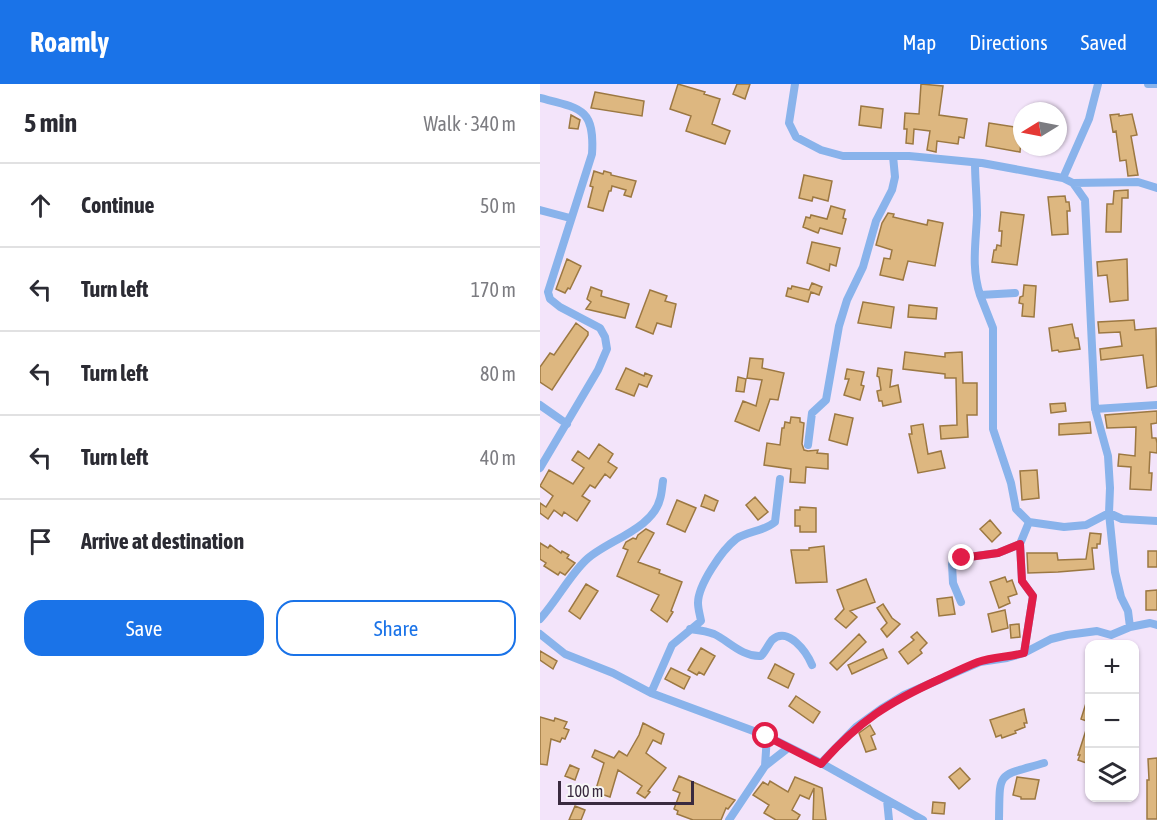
<!DOCTYPE html>
<meta charset="utf-8">
<style>
body{margin:0;font-family:"Asap Condensed",sans-serif;background:#f2f2f3;color:#2b2b33}
.controls{position:absolute;right:18px;bottom:18px;display:grid;overflow:hidden;border-radius:12px;box-shadow:0 2px 4px #0004}
.controls button{width:54px;height:54px;display:grid;place-items:center;padding:0;border:0;border-bottom:2px solid #e1e1e2;background:#fff;color:#2b2b33;font:30px sans-serif}
.compass{position:absolute;left:473px;top:18px;width:54px;height:54px;border-radius:50%;background:#fff;box-shadow:0 2px 4px #0004;rotate:260deg}
.scale{position:absolute;left:18px;bottom:15px;width:136px;box-sizing:border-box;padding-left:6px;border:3px solid #392a3f;border-top:0;font-size:16px;line-height:21px;white-space:nowrap;color:#392a3f;-webkit-text-stroke:4px #f7f7f7;paint-order:stroke}
.stop{position:absolute;width:18px;height:18px;margin:-14px;border:4px solid #e11d48;border-radius:50%;background:#fff}
.stop.end{background:#e11d48;border-color:#fff;box-shadow:0 2px 6px #0008}
.list{margin:0;padding:0;list-style:none}
h2{display:flex;justify-content:space-between;align-items:center;height:78px;margin:0;padding:0 24px;font-size:26px}
h2 small{font-size:20px;font-weight:400;color:#7c7c81}
.list li{display:grid;grid-template-columns:39px 1fr auto;gap:18px;align-items:center;box-sizing:border-box;height:84px;padding:0 24px;border-top:2px solid #e1e1e2}
.list b{display:block;font-size:22px;white-space:nowrap}
.list em{font-size:20px;font-style:normal;color:#7c7c81}
.actions{display:flex;gap:12px;padding:18px 24px}
.actions a{flex:1;padding:14px 0;border:2px solid #1a73e8;border-radius:18px;text-align:center;font-size:21px;color:#1a73e8}
.actions .main{background:#1a73e8;color:#fff}
.icon{flex:none;width:33px;height:33px;fill:none;stroke:currentColor;stroke-width:2;stroke-linecap:round;stroke-linejoin:round}
.map{position:relative;flex:none;width:617px;height:736px;overflow:hidden}
header{display:flex;align-items:center;gap:36px;box-sizing:border-box;height:84px;padding:0 30px;background:#1a73e8;color:#fff}
header strong{font-size:28px}
nav{display:flex;gap:33px;margin-inline-start:auto;font-size:21px}
main{display:flex}
aside{flex:1;background:#fff}
.map>svg:first-child{display:block}
</style>
<header>
<strong>Roamly</strong>
<nav><a>Map</a><a>Directions</a><a>Saved</a></nav>
</header>
<main>
<aside>
<h2>5 min<small>Walk · 340 m</small></h2>
<ul class="list">
<li><svg class="icon" aria-label="ahead" viewBox="0 0 24 24"><path d="M12 20V5M6 11l6-6 6 6"/></svg><div><b>Continue</b></div><em>50 m</em></li>
<li><svg class="icon" aria-label="left" viewBox="0 0 24 24"><path d="M17 20v-9H6M10 6l-5 5 5 5"/></svg><div><b>Turn left</b></div><em>170 m</em></li>
<li><svg class="icon" aria-label="left" viewBox="0 0 24 24"><path d="M17 20v-9H6M10 6l-5 5 5 5"/></svg><div><b>Turn left</b></div><em>80 m</em></li>
<li><svg class="icon" aria-label="left" viewBox="0 0 24 24"><path d="M17 20v-9H6M10 6l-5 5 5 5"/></svg><div><b>Turn left</b></div><em>40 m</em></li>
<li><svg class="icon" aria-label="arrive" viewBox="0 0 24 24"><path d="M6 21V4h12l-3 4 3 4H6"/></svg><div><b>Arrive at destination</b></div></li>
</ul>
<div class="actions"><a class="main">Save</a><a>Share</a></div>
</aside>
<div class="map">
<svg width="617" height="736" viewBox="0 0 617 736">
<rect width="100%" height="100%" fill="#f3e4fa"/>
<path fill="#ddb780" stroke="#9c7842" stroke-width="1.5" d="M138,0L165,8L164,10L180,15L172,40L190,47L185,60L146,47L151,32L130,25Z
M197,0H210L205,15L193,10Z
M381,0L403,2L399,31L427,35L424,54L419,53L418,60L397,57L396,68L387,66L390,47L374,45L373,60L366,59L367,45H364L365,29L379,30Z
M55,8L104,17L102,32L51,24Z
M321,22L343,25L341,44L319,41Z
M579,30V32L592,30L597,51L591,52L598,91L588,92L586,76L580,77L576,47L573,48L570,31Z
M31,31L40,36L38,45L29,44Z
M449,39L482,44L480,68L446,62Z
M54,87L63,90L64,87L71,89V91L96,97L91,113L84,111L86,106L72,102L71,107H69L63,127L48,123L53,103L50,102Z
M264,91L292,97L288,117L273,113L272,117L259,114Z
M588,106V114H582L581,148H566L567,120H573L574,107Z
M525,112L526,118H529L530,127H527L528,150L512,151L508,113Z
M291,122L305,126L303,134L306,135L302,150L280,144L278,149L263,143L266,133L270,134L271,131L287,135Z
M461,128L484,131L477,181L452,178L454,166H456L457,161L461,162L462,147H459Z
M348,129L354,130L353,133L387,141L388,136L403,139L395,182L368,177L363,196L340,191L344,174L350,175L352,166L336,161L342,139Z
M272,158L300,164L296,182L290,180L289,187L267,179Z
M27,175L41,182L30,205L28,204L25,209L16,205Z
M587,175L588,216L570,218L567,191L558,192L557,178Z
M272,199L282,203L279,211L271,208L268,218L246,212L248,204L251,205L252,202L269,206Z
M484,201L496,202L494,233L482,232L483,220L479,219L480,213L483,212Z
M51,203L62,207L61,212L89,220L85,234L46,225L51,218L47,215Z
M110,206L127,212L125,217L136,220L131,243L117,239L113,250L96,243Z
M323,218L354,223L351,244L318,239Z
M369,221L397,224L396,235L368,233Z
M594,236L595,246L616,244L617,302L607,304L603,271L561,276L560,265L582,262L580,248L559,249L558,238Z
M36,239L48,248V251L12,306L0,298V283L10,269L14,271Z
M532,240L535,254H538L540,265L519,268L518,266L512,267L509,244Z
M365,268L405,273V269L422,268L423,299H437V331H427L428,353L401,355L400,342L417,341L416,294H405V290L363,285Z
M210,274L223,275L222,284L244,289L238,316L230,315L219,347L195,337L203,317L216,322L222,296L207,294Z
M86,284L104,292L105,289L112,292L107,303L99,300L94,312L76,305Z
M338,284L352,286L350,303L358,301L361,318L343,322L342,317H339L337,307L341,306L339,293L337,292Z
M307,285L324,288L321,301L324,302L320,316L304,311L309,295H305Z
M198,293L206,295L204,308L196,307Z
M525,319L526,327L511,329L510,320Z
M617,327V339L611,340L612,354H616L617,359V369L610,368L609,389H612L611,406L590,405L591,383L578,382L579,370L595,372L596,343L567,344L565,331Z
M295,330L313,334L307,361L289,356Z
M251,333L260,334V338L264,339L262,360L264,366L268,367L278,366L277,369L288,370V385L266,383L265,399L250,398L251,385L224,381L227,359L240,361L242,344H244L245,338L250,339Z
M550,338L551,349L519,351V340Z
M383,340L388,370L401,367L405,384L378,389L369,350H372L371,342Z
M59,360L73,370L68,378L77,384L70,394L65,390L55,404L50,401L42,412L50,417L37,437L24,428L22,432L14,426L8,435L0,429V419L6,423L13,412L0,402L9,386L33,400L44,384L32,376L38,367L49,375Z
M497,386L499,414L482,416L480,387Z
M165,411L178,417L174,427L161,422Z
M215,413L228,428L218,436L206,421Z
M137,416L156,424L145,448L127,440Z
M260,423L276,424V448H260V442H255V426H260Z
M450,436L461,449L452,458L440,445Z
M106,445L114,449L98,478L120,486L119,489L142,498L131,527L133,528L127,538L111,526L119,511L77,492L88,466L83,464L86,458L93,454L96,455L98,451Z
M550,449L561,450L560,460H557V464H552L554,485L518,488L488,489L487,469H517L518,476L546,475Z
M0,459L8,464L10,461L21,469L22,467L29,471L27,474L35,479L25,491L20,488L18,491L4,482L6,479L0,475Z
M284,462L287,498L256,499L251,466H269V464Z
M608,467H617V483H608Z
M465,493L467,498L472,496L477,510L468,513L470,519L459,524L450,498Z
M326,495L335,518L310,527L317,533L306,544L295,535L304,525L297,506Z
M46,500L58,507L40,535L29,527Z
M617,506V526H606V507Z
M412,513L415,530L399,532L397,515Z
M343,520L352,534L360,540L347,553L341,545L347,539L337,524Z
M465,526L468,544L452,548L448,530Z
M479,540L480,553L471,554L470,541Z
M377,548L387,559L380,566L382,569L368,580L359,568L374,556L371,553Z
M319,550L326,558L297,586L290,579Z
M161,564L175,572L164,591L159,588L157,591L148,586Z
M343,565L347,574L312,590L308,581Z
M0,567L17,577L13,585L0,576Z
M235,580L254,590L248,604L228,594Z
M131,584L150,593L144,605L125,595Z
M256,612L280,628L273,639L249,622Z
M548,613L549,614V638L541,635Z
M484,625L487,639H484L485,643L475,647L476,649L462,654L461,651L456,653L450,636Z
M0,633L14,637L15,634L27,638L24,644L29,646L25,655L22,654L20,658L11,655L7,681L0,680Z
M103,639L124,650L121,660L113,656L106,669L126,684L108,707L110,708L105,714L97,709L102,702L78,686L70,713L55,708L64,679L52,673L55,666L74,674L79,667L87,672L99,651Z
M548,640L549,641V680L538,676L540,671H538Z
M330,641L335,650L331,652L336,665L326,668L319,649Z
M617,674V735H607V696H609L608,675Z
M30,681L39,685L35,696L25,692Z
M420,684L430,695L419,705L409,693Z
M139,692L195,716L188,725L186,724L181,736H153L137,730L138,727L134,725L140,709L133,706Z
M255,693L282,704L286,736H273L274,704L269,715L260,711L252,726L260,731L257,736H236L224,729L229,721L213,711L223,698L228,701L230,697L248,708Z
M477,693L499,696L495,715H481V713L473,711Z
M393,718L405,719L404,730L392,729Z
M35,722L45,726L41,736H29Z"/>
<g fill="none" stroke-linecap="round" stroke-linejoin="round">
<path stroke="#89b3eb" stroke-width="8" d="M255,0L249,39L256,53L281,66L303,72H369L442,79L523,94L533,99L598,98L617,104
M608,0H616
M0,14C40,24 55,24 52,70L8,208L10,215L20,223L60,244L65,253L67,265L58,286L0,384
M435,79C435,96 437,114 437,131C436,159 431,183 440,211L475,209
M523,94L549,35L558,0
M533,99L545,116L555,325L568,372L570,404L569,429L575,488L581,513L588,527L590,543L610,539L617,541
M0,126L30,134
M440,211L453,244V345L471,399L476,425L489,438L524,443L546,441L569,429L582,435L617,437
M0,321L27,340
M555,325L617,321
M268,361L272,329L286,316L299,242L307,216L323,183L336,137L352,106L355,93L353,72
M480,460L482,497L493,512L484,569
M421,518L413,499L412,480L422,474L458,469L480,460L489,438
M0,535C16,518 29,492 46,476C66,457 113,445 120,415C122,409 122,403 123,397
M150,545C158,546 167,547 174,550C189,557 202,573 221,572C225,568 228,561 232,556C248,541 267,569 272,581
M0,550L25,570L73,589L111,609L227,652L281,679L383,736
M111,609L132,561L161,537C160,531 158,525 158,519C158,501 182,466 196,455C207,447 223,448 235,438L240,395
M281,679L316,643L341,625L364,611L419,587L440,578L467,574L484,569L511,555L527,551L557,547L571,551L590,543
M225,682L227,652
M347,716L349,736
M189,736L225,682L248,664
M459,736C460,686 456,693 504,679"/>
</g>
<g fill="none" stroke-linecap="round" stroke-linejoin="round">
<path stroke="#e11d48" stroke-width="8" d="M226,652L281,680C319,637 349,618 400,595C413,589 425,583 438,578C453,573 469,573 484,569L493,512L482,497L480,460L458,469L422,474"/>
</g>
</svg>
<div class="controls">
<button>+</button>
<button>−</button>
<button><svg class="icon" aria-label="layers" viewBox="0 0 24 24"><path d="M12 4l9 5-9 5-9-5zM3 14l9 5 9-5"/></svg></button>
</div>
<svg class="compass" viewBox="-18 -18 36 36"><path d="M0-13l5 13h-10z" fill="#e53935"/><path d="M0 13l5-13h-10z" fill="#7c7c81"/></svg>
<div class="scale">100 m</div>
<div class="stop" style="left:226px;top:652px"></div>
<div class="stop end" style="left:422px;top:474px"></div>
</div>
</main>
